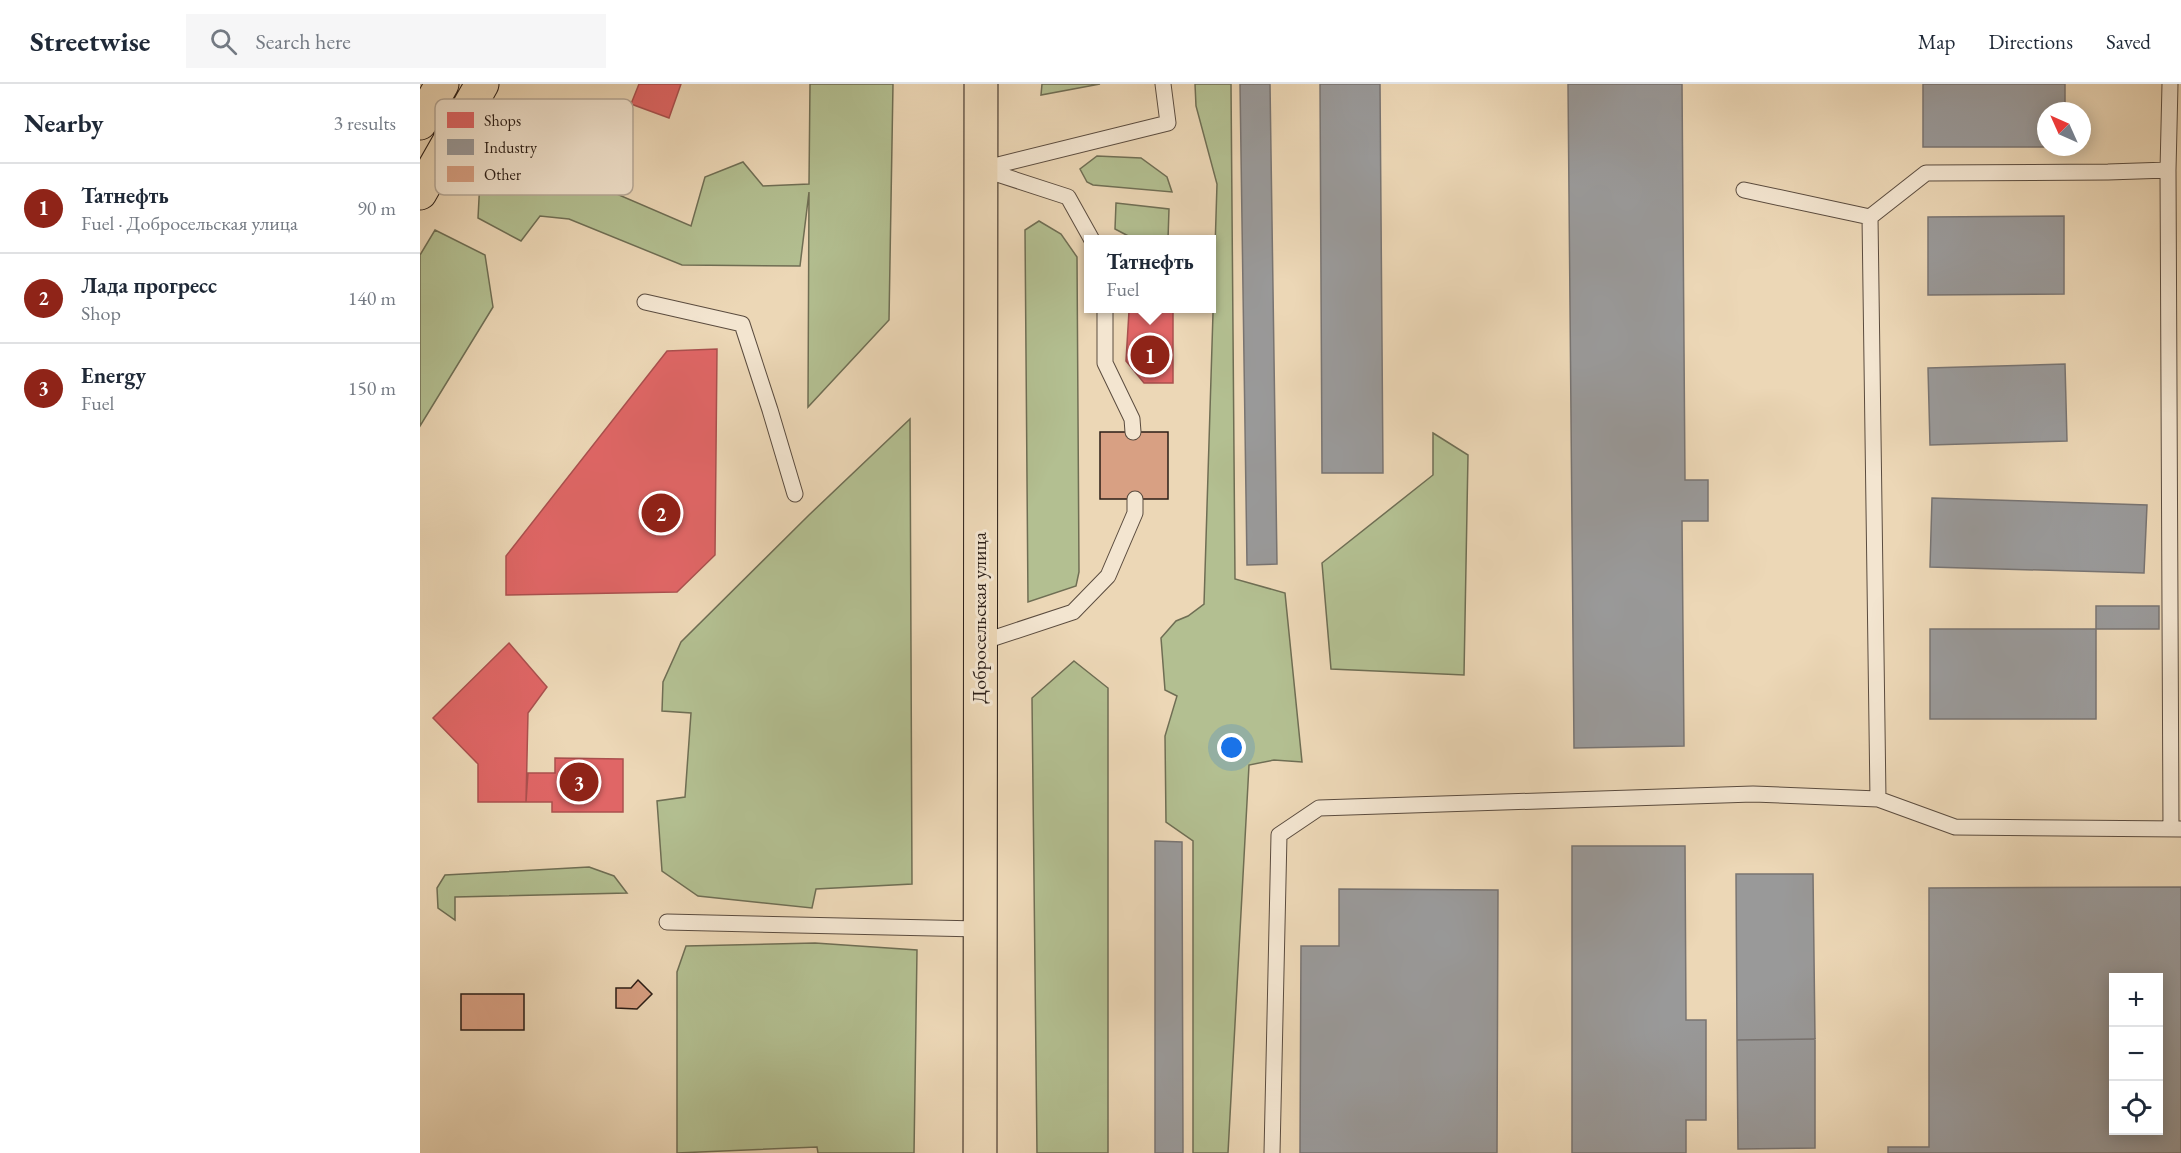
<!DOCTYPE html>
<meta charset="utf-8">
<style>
body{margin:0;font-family:"EB Garamond",serif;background:#f6f6f7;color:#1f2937}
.controls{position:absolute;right:18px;bottom:18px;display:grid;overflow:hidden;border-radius:0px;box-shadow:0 3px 15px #0003}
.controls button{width:54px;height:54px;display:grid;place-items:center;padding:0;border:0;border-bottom:2px solid #e0e1e3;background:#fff;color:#1f2937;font:30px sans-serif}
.compass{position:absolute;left:1617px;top:18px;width:54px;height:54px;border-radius:50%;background:#fff;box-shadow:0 3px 15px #0003;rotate:315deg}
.you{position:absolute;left:812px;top:664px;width:21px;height:21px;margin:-15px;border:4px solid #fff;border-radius:50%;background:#1a73e8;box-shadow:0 0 0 9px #1a73e833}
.badge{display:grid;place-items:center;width:39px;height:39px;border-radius:50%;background:#8f2418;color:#fff;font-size:20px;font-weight:700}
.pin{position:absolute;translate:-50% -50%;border:3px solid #fff;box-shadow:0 2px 6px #0006}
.popup{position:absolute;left:664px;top:151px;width:132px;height:78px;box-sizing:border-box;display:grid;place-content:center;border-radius:0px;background:#fff;filter:drop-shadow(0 2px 4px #0005);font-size:20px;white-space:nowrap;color:#747a83}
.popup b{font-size:22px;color:#1f2937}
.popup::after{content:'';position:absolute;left:50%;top:100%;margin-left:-12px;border:12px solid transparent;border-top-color:#fff}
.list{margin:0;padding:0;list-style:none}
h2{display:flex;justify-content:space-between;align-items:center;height:78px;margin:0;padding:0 24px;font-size:26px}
h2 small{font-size:20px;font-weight:400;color:#747a83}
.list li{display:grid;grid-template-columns:39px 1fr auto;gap:18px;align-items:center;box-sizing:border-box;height:90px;padding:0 24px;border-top:2px solid #e0e1e3}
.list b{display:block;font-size:22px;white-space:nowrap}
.list p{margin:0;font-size:20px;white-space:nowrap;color:#747a83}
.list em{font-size:20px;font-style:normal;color:#747a83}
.icon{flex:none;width:33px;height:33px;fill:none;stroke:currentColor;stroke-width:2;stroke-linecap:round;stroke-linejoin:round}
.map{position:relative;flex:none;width:1761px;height:1069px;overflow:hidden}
header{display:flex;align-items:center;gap:36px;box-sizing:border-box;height:84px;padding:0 30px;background:#fff;border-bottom:2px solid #e0e1e3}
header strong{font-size:28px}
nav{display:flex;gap:33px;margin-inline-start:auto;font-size:21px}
.search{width:420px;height:54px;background:#f6f6f7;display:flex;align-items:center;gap:15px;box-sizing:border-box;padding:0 21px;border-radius:0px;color:#747a83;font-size:22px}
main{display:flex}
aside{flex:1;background:#fff}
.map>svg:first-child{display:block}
</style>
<header>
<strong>Streetwise</strong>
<div class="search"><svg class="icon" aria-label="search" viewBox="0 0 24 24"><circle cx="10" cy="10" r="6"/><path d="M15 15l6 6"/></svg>Search here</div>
<nav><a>Map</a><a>Directions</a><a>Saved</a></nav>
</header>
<main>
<aside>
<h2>Nearby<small>3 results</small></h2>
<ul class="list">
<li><span class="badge">1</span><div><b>Татнефть</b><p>Fuel · Добросельская улица</p></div><em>90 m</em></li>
<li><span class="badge">2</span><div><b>Лада прогресс</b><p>Shop</p></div><em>140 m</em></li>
<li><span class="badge">3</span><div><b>Energy</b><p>Fuel</p></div><em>150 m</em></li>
</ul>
</aside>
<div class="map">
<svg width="1761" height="1069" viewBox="0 0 1761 1069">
<rect width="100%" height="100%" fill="#ecd7b6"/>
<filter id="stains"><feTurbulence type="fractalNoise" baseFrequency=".00333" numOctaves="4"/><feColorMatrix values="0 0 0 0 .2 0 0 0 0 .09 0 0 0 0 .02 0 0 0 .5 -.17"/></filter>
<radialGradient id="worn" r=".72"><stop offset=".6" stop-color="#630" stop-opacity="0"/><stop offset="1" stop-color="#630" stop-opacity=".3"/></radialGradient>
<path fill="#b3bf91" stroke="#6f6e54" stroke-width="1.5" d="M390,0H473L469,236L388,323L389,108L380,182L262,181L149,135L120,132L101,157L58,134L62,57L92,40L135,41L168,50L188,73L192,108L271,142L285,93L323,78L343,102L389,100Z
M622,0H680L621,11Z
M775,0H811L815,495L865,509L882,678L854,676L829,681L808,1069H773V757L746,738L745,652L757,612L745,606L741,554L756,537L768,532L784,520L797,100L776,22Z
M677,72L721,74L747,93L752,108L673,101L667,98L660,85Z
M696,119L749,125L748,155H714L695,145Z
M619,137L641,150L657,173L659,488L656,502L608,518L605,146Z
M15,146L65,171L73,223L0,342V171Z
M490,335L492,800L396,805L392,824L278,812L242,787L237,717L265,713L271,629L242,627L243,598L261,558L389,431Z
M1013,349L1048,371L1044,591L911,585L902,479L1013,391Z
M654,577L688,604V1069H617L612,614Z
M169,783L194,792L207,809L35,813V836L18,824L17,804L25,791Z
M395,859L497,866L494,1069H398L397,1063L257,1069V888L266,862Z"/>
<path fill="#e06666" stroke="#aa504e" stroke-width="1.5" d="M219,0H261L249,34L211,20Z
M753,226V299H724L706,277L709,227Z
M297,265L295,471L257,508L86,511V472L247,267Z
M89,559L127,603L108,629L106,718H58V680L13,634Z
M135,674L203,675V728H132V718H106L108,689H135Z"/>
<path fill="#999" stroke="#787472" stroke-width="1.5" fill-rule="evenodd" d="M820,0H850L857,480L827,481Z
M900,0H960L963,389H902Z
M1148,0H1262L1265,396H1288V437H1262L1264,662L1154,664Z
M1503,0H1645V27H1626V63H1503Z
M1644,132V210L1508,211V133Z
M1645,280L1647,357L1510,361L1508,284Z
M1512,414L1727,421L1724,489L1510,483Z
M1676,522H1739V545H1676Z
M1510,545H1676V635H1510Z
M735,757L762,758L763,1069H735Z
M1152,762H1265L1266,936H1286V1036H1266V1069H1152Z
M1316,790H1393L1395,955L1317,956Z
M1761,803V1069H1468V1063H1509V804ZM1694,894H1738V1046H1694Z
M919,805L1078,806L1077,1069H880L881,862H919Z
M1395,955V1064L1318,1065L1317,956Z"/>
<path fill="#d8a083" stroke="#2b1e17" stroke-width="1.5" d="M680,348H748V415H680Z
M218,896L232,910L217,925L196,924V904H211Z
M41,910H104V946H41Z"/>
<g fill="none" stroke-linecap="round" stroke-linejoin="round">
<defs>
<path id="service" d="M562,85L748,39L743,0
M562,85L648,113L672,156
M1748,86L1751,745
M1324,106L1450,133L1458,715
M1450,133L1506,89L1688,88L1748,86L1750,0
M225,218L322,240L350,326L375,410
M685,224V279L712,335L713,348
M559,559L653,528L688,492L715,429V415
M247,838L559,845
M852,1069L859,751L899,724L1333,710L1458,715L1535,743L1761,745"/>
<path id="primary" d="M560,1069L561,0"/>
<path id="trunk" d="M0,39L22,0
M0,109L62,0"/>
</defs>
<use href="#service" stroke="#5b4c3f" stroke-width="17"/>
<use href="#primary" stroke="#2b1e17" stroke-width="35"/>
<use href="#trunk" stroke="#2b1e17" stroke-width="35"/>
<use href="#service" stroke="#f3e5d0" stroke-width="15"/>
<use href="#primary" stroke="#ecd7b6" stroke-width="33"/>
<use href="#trunk" stroke="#ecd7b6" stroke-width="33"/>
</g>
<g text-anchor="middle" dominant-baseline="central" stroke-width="6" stroke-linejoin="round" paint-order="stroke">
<g font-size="20" fill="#2b1e17" stroke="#f3e5d0">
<text transform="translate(559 534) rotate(-90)">Добросельская улица</text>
</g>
</g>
<rect x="15" y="15" width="198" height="96" rx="9" fill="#f3e5d0" stroke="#b7a998" stroke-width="1.5"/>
<rect x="27" y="28" width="27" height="16" fill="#e06666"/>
<rect x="27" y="55" width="27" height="16" fill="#999"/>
<rect x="27" y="82" width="27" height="16" fill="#d8a083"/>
<g font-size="16" fill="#2b1e17">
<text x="64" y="42">Shops</text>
<text x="64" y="69">Industry</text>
<text x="64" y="96">Other</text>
</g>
<rect width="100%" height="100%" filter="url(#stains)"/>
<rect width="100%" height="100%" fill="url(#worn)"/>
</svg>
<div class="controls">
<button>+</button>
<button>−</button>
<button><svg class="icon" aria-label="locate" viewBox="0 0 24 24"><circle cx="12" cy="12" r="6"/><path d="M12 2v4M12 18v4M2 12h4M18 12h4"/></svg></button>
</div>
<svg class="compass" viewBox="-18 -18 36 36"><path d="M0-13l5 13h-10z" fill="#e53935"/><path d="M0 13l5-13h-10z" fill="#747a83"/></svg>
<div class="you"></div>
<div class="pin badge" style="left:730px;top:271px">1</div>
<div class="popup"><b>Татнефть</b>Fuel</div>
<div class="pin badge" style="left:241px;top:429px">2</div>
<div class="pin badge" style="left:159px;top:698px">3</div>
</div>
</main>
